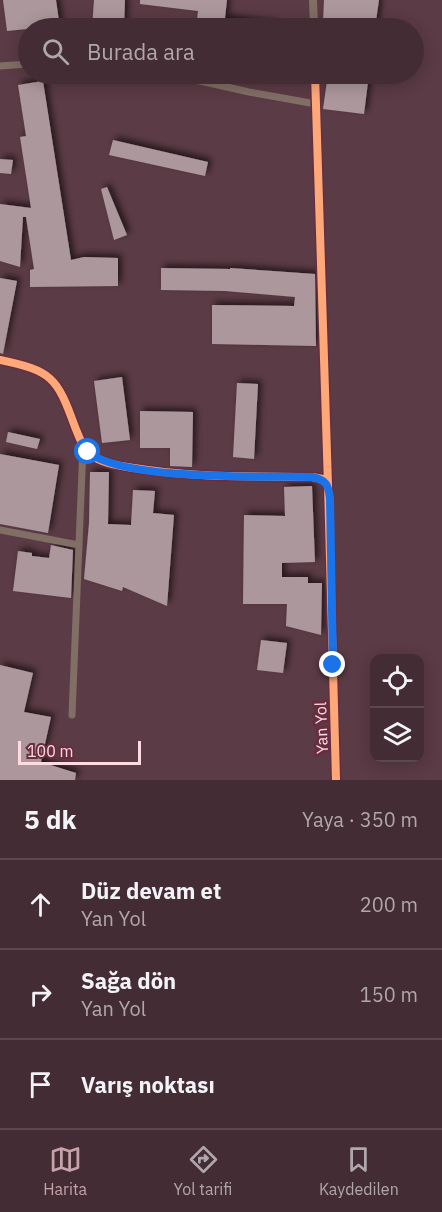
<!DOCTYPE html>
<html lang="tr">
<meta charset="utf-8">
<style>
body{margin:0;font-family:"IBM Plex Sans",sans-serif;background:#4e3840;color:#f1f3f6}
.controls{position:absolute;right:18px;bottom:18px;display:grid;overflow:hidden;border-radius:12px;box-shadow:0 3px 15px #0003}
.controls button{width:54px;height:54px;display:grid;place-items:center;padding:0;border:0;border-bottom:2px solid #5c484f;background:#442c34;color:#f1f3f6;font:30px sans-serif}
.scale{position:absolute;left:18px;bottom:15px;width:123px;box-sizing:border-box;padding-left:6px;border:3px solid #ffdae2;border-top:0;font-size:16px;line-height:21px;white-space:nowrap;color:#ffdae2;-webkit-text-stroke:4px #682e40;paint-order:stroke}
.stop{position:absolute;width:18px;height:18px;margin:-14px;border:4px solid #1a73e8;border-radius:50%;background:#fff}
.stop.end{background:#1a73e8;border-color:#fff;box-shadow:0 2px 6px #0008}
.list{margin:0;padding:0;list-style:none}
h2{display:flex;justify-content:space-between;align-items:center;height:78px;margin:0;padding:0 24px;font-size:26px}
h2 small{font-size:20px;font-weight:400;color:#afa7ac}
.list li{display:grid;grid-template-columns:39px 1fr auto;gap:18px;align-items:center;box-sizing:border-box;height:90px;padding:0 24px;border-top:2px solid #5c484f}
.list b{display:block;font-size:22px;white-space:nowrap}
.list p{margin:0;font-size:20px;white-space:nowrap;color:#afa7ac}
.list em{font-size:20px;font-style:normal;color:#afa7ac}
.icon{flex:none;width:33px;height:33px;fill:none;stroke:currentColor;stroke-width:2;stroke-linecap:round;stroke-linejoin:round}
.map{position:relative;flex:none;width:442px;height:780px;overflow:hidden}
.search{position:absolute;background:#442c34;box-shadow:0 3px 15px #0003;left:18px;right:18px;top:18px;height:66px;display:flex;align-items:center;gap:15px;box-sizing:border-box;padding:0 21px;border-radius:33px;color:#afa7ac;font-size:22px}
.sheet{height:348px;background:#442c34}
nav{display:flex;justify-content:space-around;align-items:center;box-sizing:border-box;height:84px;border-top:2px solid #5c484f;background:#442c34;font-size:16px;color:#afa7ac}
nav a{display:grid;justify-items:center;gap:3px}
nav .on{color:#c6a2ab}
.map>svg:first-child{display:block}
</style>
<div class="map">
<svg width="442" height="780" viewBox="0 0 442 780">
<defs>
<filter id="shadow"><feDropShadow dx="3.5" dy="-3.5" stdDeviation="3" flood-color="#0009"/></filter>
</defs>
<rect width="100%" height="100%" fill="#5b3b45"/>
<path fill="#ac989c" filter="url(#shadow)" d="M3,0H56L60,28H37L7,31Z
M94,0H125L124,28H92Z
M140,0H227L225,18L274,24V28H196L198,11L140,4Z
M324,0H379L375,28L323,22Z
M206,74H258L257,84L217,79L206,77Z
M328,74H369L364,114L323,109Z
M43,81L71,260L84,257L118,258V286L30,287V270L34,269L26,217H23L20,267L0,261V204L31,208L20,137L26,136L18,85Z
M113,140L208,162L205,176L109,155Z
M0,159L13,160L11,174L0,173Z
M107,187L127,235L114,240L101,189Z
M161,268L230,269V268L315,274L316,346L212,344V305L294,306L295,297L225,291L161,290Z
M0,278L17,281L3,354L0,353Z
M122,377L130,440L102,443L94,381Z
M237,383L258,384L254,459L233,457Z
M140,411L193,412L192,467L170,466V448H140Z
M8,432L40,439L37,449L6,442Z
M0,454L59,465L48,533L0,524Z
M90,472H109L108,524L131,525L133,490L155,491L153,513L174,515L167,606L123,587L122,591L84,579L89,523Z
M312,486L315,562L282,563V577H308V583H322L321,635L286,626L287,604H243L244,515L285,516L284,487Z
M51,545L73,550L71,598L13,591L18,551L32,553V556L49,558Z
M261,640L287,643L283,673L257,670Z
M0,665L33,673L24,712L51,717L41,762L76,773L75,780H0Z"/>
<g fill="none" stroke-linecap="round" stroke-linejoin="round">
<path stroke="#816e65" stroke-width="7" d="M0,66L28,64
M169,74L249,92L316,104
M0,530L79,545
M72,715L83,446"/>
<path stroke="#816e65" stroke-width="8" d="M313,0L314,28
M315,74L328,485
M0,360C52,371 57,377 75,427C80,439 83,450 94,457C106,464 121,466 134,468C193,478 253,476 312,477L323,479L328,485L336,780"/>
<defs>
<path id="cycleway" d="M315,74L328,485
M0,360C52,371 57,377 75,427C80,439 83,450 94,457C106,464 121,466 134,468C193,478 253,476 312,477L323,479L328,485L336,780"/>
</defs>
<use href="#cycleway" stroke="#682e40" stroke-width="11"/>
<use href="#cycleway" stroke="#fea87a" stroke-width="8"/>
</g>
<g fill="none" stroke-linecap="round" stroke-linejoin="round">
<path stroke="#1a73e8" stroke-width="8" d="M88,452C124,481 263,476 312,477C326,480 328,484 330,498L333,665"/>
</g>
<g text-anchor="middle" dominant-baseline="central" stroke-width="6" stroke-linejoin="round" paint-order="stroke">
<g font-size="16" fill="#ffdae2" stroke="#682e40">
<text transform="translate(321 728) rotate(-92)">Yan Yol</text>
</g>
</g>
</svg>
<div class="controls">
<button><svg class="icon" aria-label="locate" viewBox="0 0 24 24"><circle cx="12" cy="12" r="6"/><path d="M12 2v4M12 18v4M2 12h4M18 12h4"/></svg></button>
<button><svg class="icon" aria-label="layers" viewBox="0 0 24 24"><path d="M12 4l9 5-9 5-9-5zM3 14l9 5 9-5"/></svg></button>
</div>
<div class="scale">100 m</div>
<div class="stop" style="left:88px;top:452px"></div>
<div class="stop end" style="left:333px;top:665px"></div>
<div class="search"><svg class="icon" aria-label="search" viewBox="0 0 24 24"><circle cx="10" cy="10" r="6"/><path d="M15 15l6 6"/></svg>Burada ara</div>
</div>
<section class="sheet">
<h2>5 dk<small>Yaya · 350 m</small></h2>
<ul class="list">
<li><svg class="icon" aria-label="ahead" viewBox="0 0 24 24"><path d="M12 20V5M6 11l6-6 6 6"/></svg><div><b>Düz devam et</b><p>Yan Yol</p></div><em>200 m</em></li>
<li><svg class="icon" aria-label="right" viewBox="0 0 24 24"><path d="M7 20v-9h11M14 6l5 5-5 5"/></svg><div><b>Sağa dön</b><p>Yan Yol</p></div><em>150 m</em></li>
<li><svg class="icon" aria-label="arrive" viewBox="0 0 24 24"><path d="M6 21V4h12l-3 4 3 4H6"/></svg><div><b>Varış noktası</b></div></li>
</ul>
</section>
<nav>
<a class="on"><svg class="icon" aria-label="map" viewBox="0 0 24 24"><path d="M3 6l6-2 6 2 6-2v14l-6 2-6-2-6 2zM9 4v14M15 6v14"/></svg>Harita</a>
<a><svg class="icon" aria-label="directions" viewBox="0 0 24 24"><path d="M12 3l9 9-9 9-9-9zM9 14v-3h6M13 9l2 2-2 2"/></svg>Yol tarifi</a>
<a><svg class="icon" aria-label="saved" viewBox="0 0 24 24"><path d="M7 4h10v16l-5-4-5 4z"/></svg>Kaydedilen</a>
</nav>
